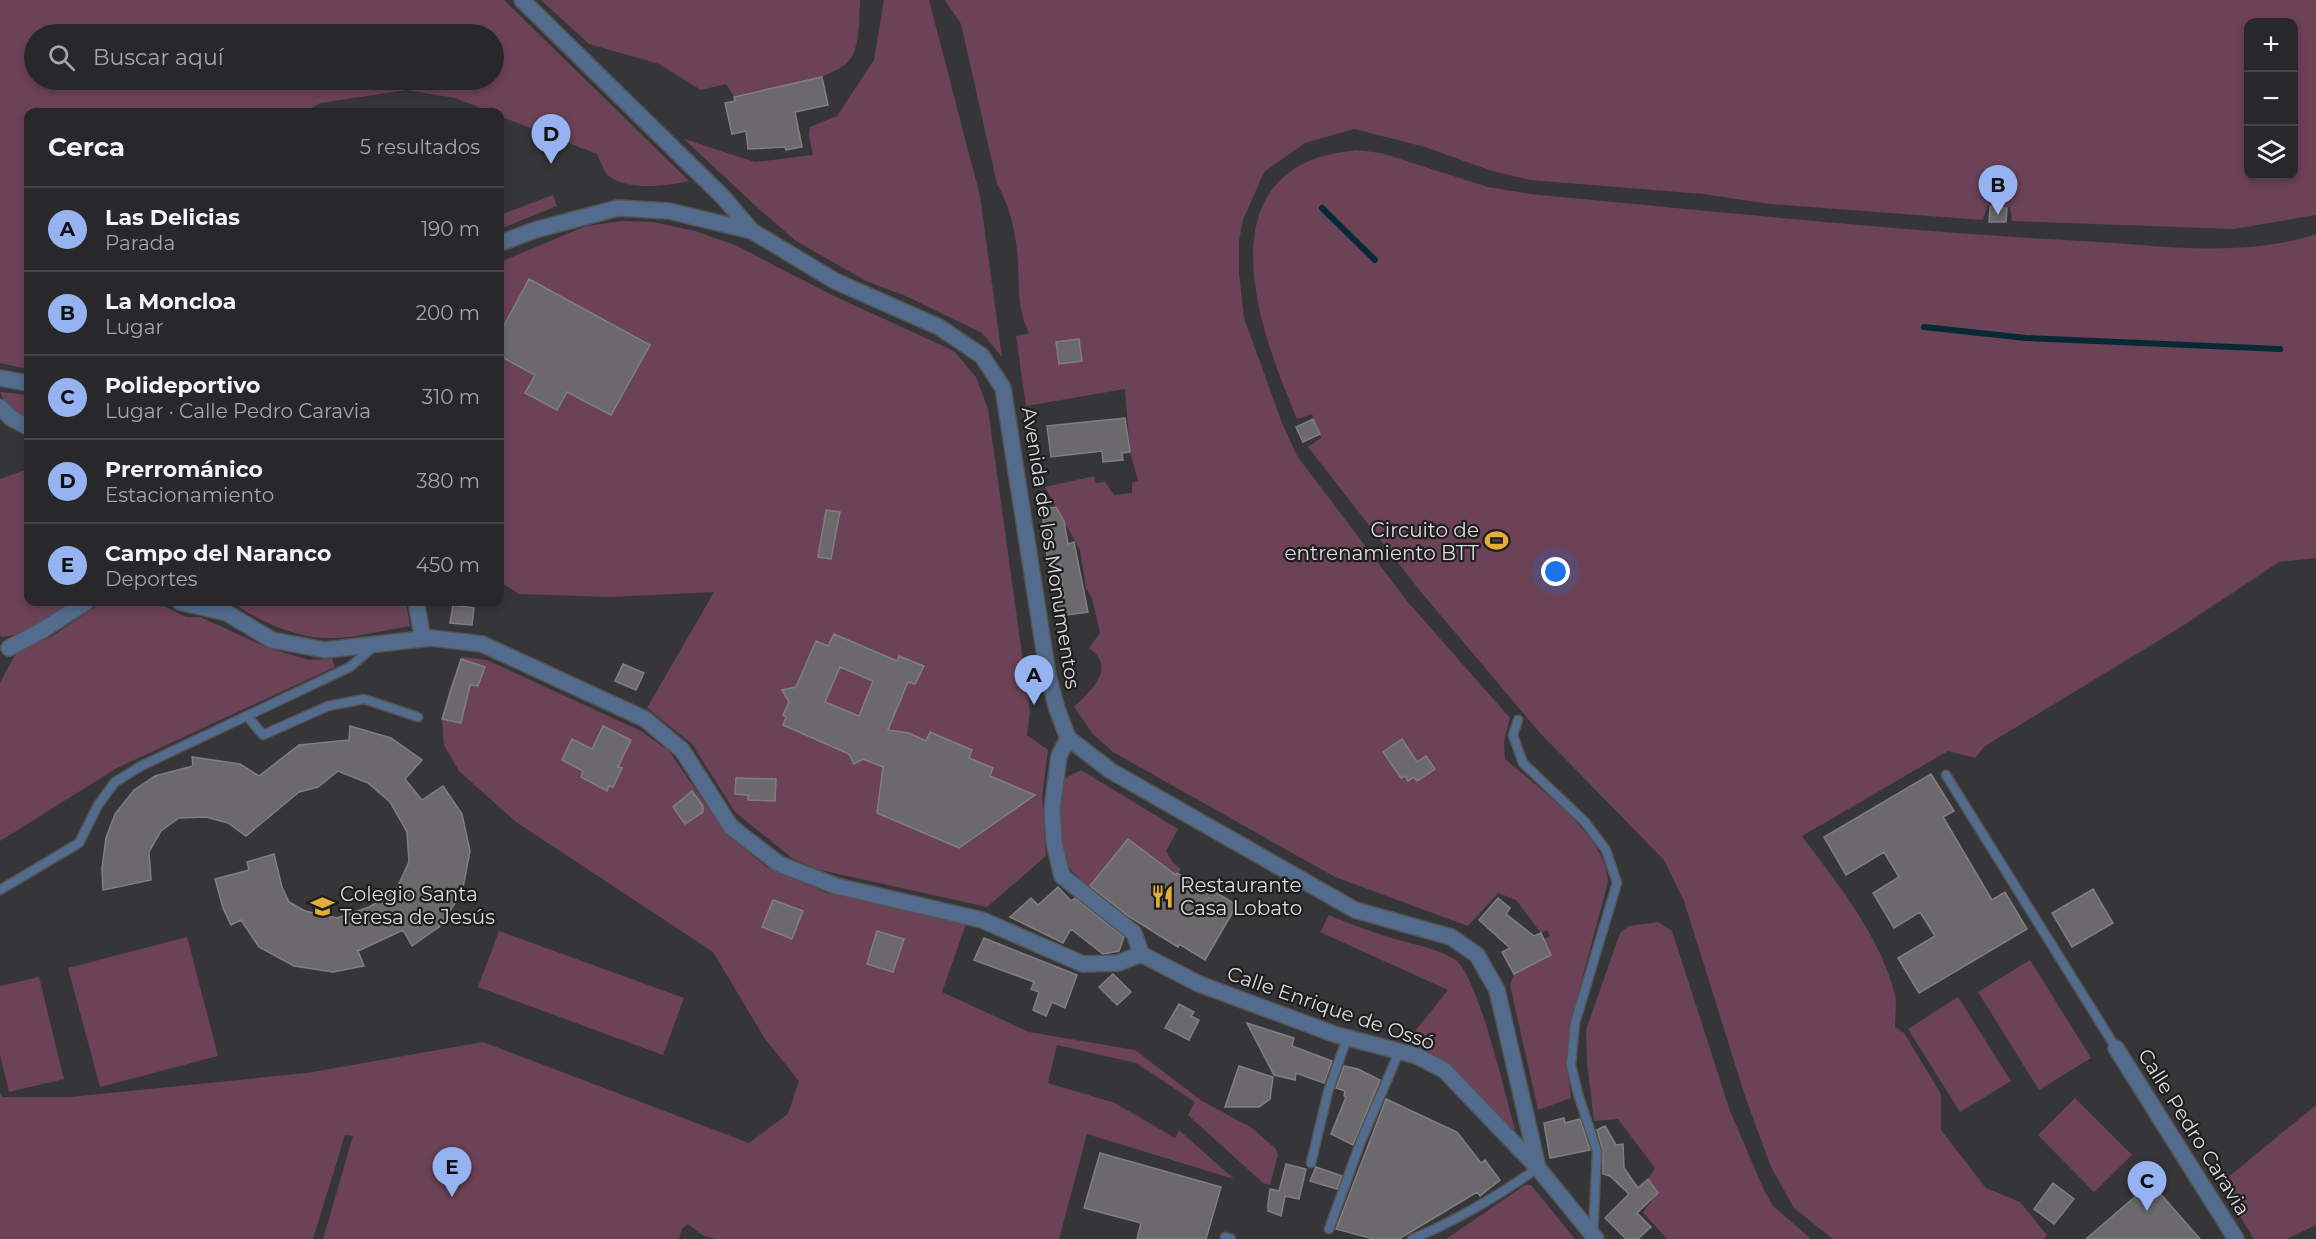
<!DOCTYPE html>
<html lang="es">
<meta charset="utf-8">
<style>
body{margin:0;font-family:Montserrat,sans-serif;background:#303033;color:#f1f3f6}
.controls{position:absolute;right:18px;top:18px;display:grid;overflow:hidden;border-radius:12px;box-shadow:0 3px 9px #0003}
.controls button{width:54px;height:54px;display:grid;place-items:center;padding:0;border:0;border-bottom:2px solid #444447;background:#28282b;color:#f1f3f6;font:30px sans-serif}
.you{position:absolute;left:1556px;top:572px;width:21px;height:21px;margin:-15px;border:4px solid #fff;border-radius:50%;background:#1a73e8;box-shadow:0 0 0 9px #1a73e833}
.badge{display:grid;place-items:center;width:39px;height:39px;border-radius:50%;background:#95b2f1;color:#111;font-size:20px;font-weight:700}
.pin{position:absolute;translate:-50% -50px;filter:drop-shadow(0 2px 3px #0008)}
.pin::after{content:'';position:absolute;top:32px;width:21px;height:18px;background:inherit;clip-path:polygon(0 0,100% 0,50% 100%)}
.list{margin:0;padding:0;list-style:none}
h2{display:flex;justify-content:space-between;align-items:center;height:78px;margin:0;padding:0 24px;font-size:26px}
h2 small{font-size:20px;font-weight:400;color:#a5a6a9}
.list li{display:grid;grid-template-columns:39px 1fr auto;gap:18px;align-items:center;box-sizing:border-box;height:84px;padding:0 24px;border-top:2px solid #444447}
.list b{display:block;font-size:22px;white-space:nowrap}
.list p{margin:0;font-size:20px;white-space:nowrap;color:#a5a6a9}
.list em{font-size:20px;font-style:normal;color:#a5a6a9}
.icon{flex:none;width:33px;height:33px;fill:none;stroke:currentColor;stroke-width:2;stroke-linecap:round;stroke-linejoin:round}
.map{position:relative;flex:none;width:2316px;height:1239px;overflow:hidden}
.search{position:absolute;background:#28282b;box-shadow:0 3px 9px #0003;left:24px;top:24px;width:480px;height:66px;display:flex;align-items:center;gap:15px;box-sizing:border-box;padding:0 21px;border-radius:33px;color:#a5a6a9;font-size:22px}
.panel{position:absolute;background:#28282b;box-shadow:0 3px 9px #0003;left:24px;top:108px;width:480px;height:498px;border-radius:12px}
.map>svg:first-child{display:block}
</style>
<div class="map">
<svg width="2316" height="1239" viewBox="0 0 2316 1239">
<rect width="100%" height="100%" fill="#363639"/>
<path fill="#6c4256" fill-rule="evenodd" d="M0,0H504L689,181C667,186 628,191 609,176C603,171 601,161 597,154L500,116V112H491L455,98L407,90L320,103L306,112H28V369L0,363ZM34,34H494V80H34Z
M541,0H860C859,18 860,38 853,55C841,81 761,91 734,97L726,84L701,90L659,64L589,44Z
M884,0H929L980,196L1002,357L982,333L906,296L866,281L796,241L758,208L684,139L755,162L813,155L809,136L810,127L837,116L874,60Z
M945,0H2316V215L2234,229L2012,221L2010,207L1987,206L1983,220L1770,204L1703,194L1530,180L1489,170L1425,147L1354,129L1305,143L1264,172L1243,220L1239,241V274L1244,318L1282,423L1297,456L1407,601L1510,718L1504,741L1505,759C1538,788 1608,836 1608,882L1571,1020L1566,1059L1571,1098L1538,1110L1510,985L1514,974L1551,955L1543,939L1550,936L1547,930L1541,933L1516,900L1498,893L1468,926L1335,877L1113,752L1093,734L1074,707C1090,691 1118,668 1089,648L1100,633L1092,598L1086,588L1080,550L1045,487L1090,477H1094L1096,483L1105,482L1114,495L1132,493V483L1138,481L1130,452L1125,389L1026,406L1016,336L1029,333C1018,310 1019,290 1018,265C1017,237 1011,208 997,184L961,24ZM2248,22H2294V176H2248Z
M1356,150L1381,153L1488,187L1530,194C1713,211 1897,231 2081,241C2158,245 2242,259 2316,234V558L2279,562L2181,627L1985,746L1975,758L1948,751L1802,836C1837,883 1881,937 1895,995C1897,1005 1895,1017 1895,1027L1904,1033L1941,1094V1130L1986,1188L2020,1202L2047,1235L2044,1239H1833L1794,1208L1771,1167L1745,1096L1684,901L1664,860L1539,732L1421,592L1308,447L1321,438L1312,414L1297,419C1269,352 1213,215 1299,166C1316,156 1336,153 1356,150Z
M553,195L557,206L500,229V215Z
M622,221L653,222L695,231L735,245L832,295L954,351L976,377L988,409L1030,712L1027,735L1048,750L1042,798L1046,856L987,907L816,869L792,858L735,812L692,744L647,708L714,592L611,597L519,594L500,582V262L586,226Z
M0,392L28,395V421L6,405Z
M28,469V602H72L26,633L3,637L0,635V479Z
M102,602H156L186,617H200L268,648L309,660L332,659L335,667L117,768L0,841V683L17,651L51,637Z
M232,602H406L410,626C384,630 357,638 331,638C298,639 258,621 232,602Z
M462,657L487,660L641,731L669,751L728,836L767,867L824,892L966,924L942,992L1029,1032L1135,1050L1202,1101L1252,1128L1276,1149L1278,1155L1270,1185L1263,1183L1188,1115L1195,1102L1136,1063L1057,1045L1048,1083L1115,1103L1175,1138L1179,1130L1234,1179L1087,1134L1059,1239H715L702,1235L688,1224L682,1229L679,1239H323L353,1136L345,1135L313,1239H0V1093L2,1097H70L307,1073L483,1042L749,1143L788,1114L799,1081L765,1039L713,952L516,822L459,771L444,745L442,719L449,690Z
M1081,770L1178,829L1166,851L1173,863L1181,869L1176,875L1128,840L1090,887C1084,882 1077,877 1072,871C1053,848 1060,806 1063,779Z
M1329,915C1352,925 1375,933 1398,940C1417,945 1438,949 1454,959C1478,973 1505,1096 1515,1129L1511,1130C1478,1094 1453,1060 1407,1041L1448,990L1320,932Z
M1658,922L1672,931L1730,1111L1764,1190L1773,1206L1811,1239H1667L1643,1212L1658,1193L1648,1179L1655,1168L1618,1119L1594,1121L1587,1063L1586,1030L1620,933L1629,926Z
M499,931L684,998L663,1055L478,987Z
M187,937L218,1056L100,1087L68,968Z
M2030,960L2091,1058L2039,1090L1978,992Z
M39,977L64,1079L9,1092L0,1054V986Z
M1958,997L2011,1081L1960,1112L1908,1029Z
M2075,1098L2132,1155L2094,1192L2038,1135Z
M2316,1105V1225L2287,1239H2254L2220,1184Z
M1525,1185H1531L1575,1239H1446Z"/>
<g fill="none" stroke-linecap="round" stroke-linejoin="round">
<path stroke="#052935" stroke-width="6" d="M1322,208L1375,260
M1924,327L2026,338L2280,349"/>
</g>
<path fill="#6b696c" stroke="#807e81" stroke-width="1.5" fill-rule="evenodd" d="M822,77L828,105L795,112L802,147L786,150L785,147L748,149L746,131L732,134L725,103L735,101L734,97Z
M1990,207L2007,208L2006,222H1989Z
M529,279L650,345L611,415L567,392L557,410L525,393L535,375L500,356V333Z
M1079,339L1082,361L1059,364L1056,342Z
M1125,418L1130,452L1122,453L1123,460L1103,462L1102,451L1051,457L1047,426Z
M1313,419L1320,434L1303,442L1296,427Z
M1056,507L1064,521L1068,544L1074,542L1088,612L1059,616L1057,598L1064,597L1060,564L1048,566L1042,509Z
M826,510L840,512L831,559L818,557Z
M453,605L474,608L472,625L450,623Z
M834,634L897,661L899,656L924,666L915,684L908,682L888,730L909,733L926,741L930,732L972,750L969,758L993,768L990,776L1035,795L959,848L877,813L883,767L863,759L854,764L849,754L783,725L786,717L783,715L789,702L782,690L796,687L816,641L828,646ZM840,667L873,681L859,716L825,702Z
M461,659L485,667L478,686L470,685L461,723L442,719Z
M623,664L644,673L636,690L615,681Z
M350,726L391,738L422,760L405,779L422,800L443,786L462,814L470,851L462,893L439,927L412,946L403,930L358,951L364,966L333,972L294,966L259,947L241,920L231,925L223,908L215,879L249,870L247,862L274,854L282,887L289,902L305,911L337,918L369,907L395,892L409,862L407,832L390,802L368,783L338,771L318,787L299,792L246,836L228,823L206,817L179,818L161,831L149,852L151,880L103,890L102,868L106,838L115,814L134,790L155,776L193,766L192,757L240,764L259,776L299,745L349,740Z
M603,726L631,740L618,767L622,768L613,787L609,786L607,791L581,777L583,771L562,760L572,739L592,749Z
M1402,739L1417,762L1426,756L1435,769L1417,781L1414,777L1408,781L1405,776L1401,778L1383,752Z
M1931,774L1954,811L1943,817L1992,900L2005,892L2027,929L1919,993L1898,958L1935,936L1920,912L1894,928L1873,893L1899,877L1884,852L1846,875L1824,837Z
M736,778L776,779L775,801L748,800V795L735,794Z
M692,791L703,806V812L685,824L673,807Z
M1128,839L1176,875L1177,873L1196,884L1198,882L1237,905L1205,960L1179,944L1178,947L1128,916L1090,886Z
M1058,887L1071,901L1075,898L1124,937L1119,951L1103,954L1071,929L1063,943L1010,917L1031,898L1038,905Z
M2093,889L2113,923L2072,947L2052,913Z
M1498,898L1510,908L1506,914L1534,936L1541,933L1551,955L1514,974L1502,952L1510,948L1479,920Z
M773,900L803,911L792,939L762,927Z
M877,931L904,939L893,972L867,964Z
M984,938L1077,975L1065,1008L1052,1002L1046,1016L1033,1010L1039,992L1031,989L1034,982L974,960Z
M1113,974L1131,992L1117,1005L1099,987Z
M1179,1004L1194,1012L1191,1016L1199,1020L1189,1040L1165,1028Z
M1247,1023L1294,1038L1292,1046L1332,1061L1324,1083L1296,1073L1295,1080L1274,1075Z
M1239,1066L1273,1077L1270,1099L1259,1107H1225Z
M1344,1066L1358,1069L1380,1080L1353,1145L1331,1134L1346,1097L1344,1096L1345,1091L1336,1088Z
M1386,1099L1457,1132L1481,1163L1485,1160L1500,1180L1480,1196L1477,1192L1399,1239H1374L1336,1229Z
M1564,1118L1565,1123L1580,1119L1590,1150L1550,1158L1544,1123Z
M1605,1126L1616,1145L1623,1144L1624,1168L1638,1188L1648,1179L1658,1193L1637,1213L1651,1227L1638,1239H1626L1605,1218L1629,1194L1610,1176L1603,1174V1151L1597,1130Z
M1100,1153L1221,1187L1206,1239H1137L1141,1223L1084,1208Z
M1286,1164L1306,1169L1299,1199L1285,1196L1281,1216L1268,1211V1204L1270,1189L1279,1191Z
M1316,1167L1342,1176L1337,1189L1310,1181Z
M2053,1183L2074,1199L2054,1224L2034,1209Z
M2151,1183L2200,1239H2086Z"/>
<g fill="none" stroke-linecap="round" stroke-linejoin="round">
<defs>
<path id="lane" d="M247,716L263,735L328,706L364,699L418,717
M1518,720L1513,735L1523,763L1585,822L1606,850L1617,883L1575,1023L1571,1065L1578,1094L1597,1151L1593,1235
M1946,775L2116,1048
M0,890L79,843L98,805L115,782L141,766L350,667L373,647
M1311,1163L1328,1092L1347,1038
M1329,1229L1361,1141L1399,1052
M1225,1237L1231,1239
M1412,1239C1458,1220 1497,1196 1538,1168"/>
<path id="street" d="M522,0L724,198L752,231L835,281L939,327L982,356L1003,388L1048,675L1057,709L1068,738L1111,771L1355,910L1451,937L1477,955L1497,990L1538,1168L1596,1239
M500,243L535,230L618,208L669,211L752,231
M0,378L28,383
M0,407L11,418L28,427
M180,602L227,613
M220,602L227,613L272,640L325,650L431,638L482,644L645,719L682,750L731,827L779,864L836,886L982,920L1083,964L1118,963L1141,954L1199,984L1337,1035L1417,1056L1444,1070L1538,1168
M416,602L423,639
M9,648L43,630L86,602
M1068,738L1059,756L1052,810L1054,842L1062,876L1134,933L1141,954
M2116,1048L2236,1239"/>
</defs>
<use href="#lane" stroke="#545457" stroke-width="11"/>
<use href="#street" stroke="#545457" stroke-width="18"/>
<use href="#lane" stroke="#536c8e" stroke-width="8"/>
<use href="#street" stroke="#536c8e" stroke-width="15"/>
</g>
<defs>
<symbol id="stadium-bare" viewBox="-9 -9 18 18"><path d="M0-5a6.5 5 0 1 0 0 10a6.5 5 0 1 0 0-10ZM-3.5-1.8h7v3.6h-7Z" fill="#e3ae35" stroke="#1e1e1f" stroke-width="2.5" paint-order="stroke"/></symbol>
<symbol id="restaurant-bare" viewBox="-9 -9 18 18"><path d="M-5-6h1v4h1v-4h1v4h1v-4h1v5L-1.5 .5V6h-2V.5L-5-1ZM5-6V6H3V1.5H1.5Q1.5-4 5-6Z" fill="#e3ae35" stroke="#1e1e1f" stroke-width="2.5" paint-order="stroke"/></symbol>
<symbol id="school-bare" viewBox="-9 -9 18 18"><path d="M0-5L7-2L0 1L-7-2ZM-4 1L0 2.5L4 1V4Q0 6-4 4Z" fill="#e3ae35" stroke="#1e1e1f" stroke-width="2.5" paint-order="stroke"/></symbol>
</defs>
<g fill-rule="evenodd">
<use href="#stadium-bare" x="1480" y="524" width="33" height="33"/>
<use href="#restaurant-bare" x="1146" y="880" width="33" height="33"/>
<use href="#school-bare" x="306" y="890" width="33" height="33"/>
</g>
<g text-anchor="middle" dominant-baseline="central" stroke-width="4.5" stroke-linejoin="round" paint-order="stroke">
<g font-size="20" fill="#dcdcde" stroke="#1e1e1f" text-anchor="start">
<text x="1479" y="530" text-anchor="end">Circuito de<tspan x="1479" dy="23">entrenamiento BTT</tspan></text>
<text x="1180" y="885">Restaurante<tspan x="1180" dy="23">Casa Lobato</tspan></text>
<text x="340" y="894">Colegio Santa<tspan x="340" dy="23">Teresa de Jesús</tspan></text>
</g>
<g font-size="20" fill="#dcdcde" stroke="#1e1e1f">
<text transform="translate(1051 548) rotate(81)">Avenida de los Monumentos</text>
<text transform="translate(1331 1008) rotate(19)">Calle Enrique de Ossó</text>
<text transform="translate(2194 1132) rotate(58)">Calle Pedro Caravia</text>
</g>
</g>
</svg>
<div class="controls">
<button>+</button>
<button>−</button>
<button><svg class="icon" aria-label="layers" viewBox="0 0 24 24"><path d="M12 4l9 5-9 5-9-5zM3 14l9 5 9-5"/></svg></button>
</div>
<div class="you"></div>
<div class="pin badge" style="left:1034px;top:705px">A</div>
<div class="pin badge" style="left:1998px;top:215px">B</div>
<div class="pin badge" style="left:2147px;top:1211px">C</div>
<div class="pin badge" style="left:551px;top:164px">D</div>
<div class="pin badge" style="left:452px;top:1197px">E</div>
<div class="search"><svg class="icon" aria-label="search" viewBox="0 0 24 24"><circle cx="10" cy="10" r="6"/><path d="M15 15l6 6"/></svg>Buscar aquí</div>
<section class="panel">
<h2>Cerca<small>5 resultados</small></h2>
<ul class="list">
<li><span class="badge">A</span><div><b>Las Delicias</b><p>Parada</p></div><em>190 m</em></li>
<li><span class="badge">B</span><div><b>La Moncloa</b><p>Lugar</p></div><em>200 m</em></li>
<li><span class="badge">C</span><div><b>Polideportivo</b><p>Lugar · Calle Pedro Caravia</p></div><em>310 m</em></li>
<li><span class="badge">D</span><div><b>Prerrománico</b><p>Estacionamiento</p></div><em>380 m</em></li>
<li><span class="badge">E</span><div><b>Campo del Naranco</b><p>Deportes</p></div><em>450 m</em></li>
</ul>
</section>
</div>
